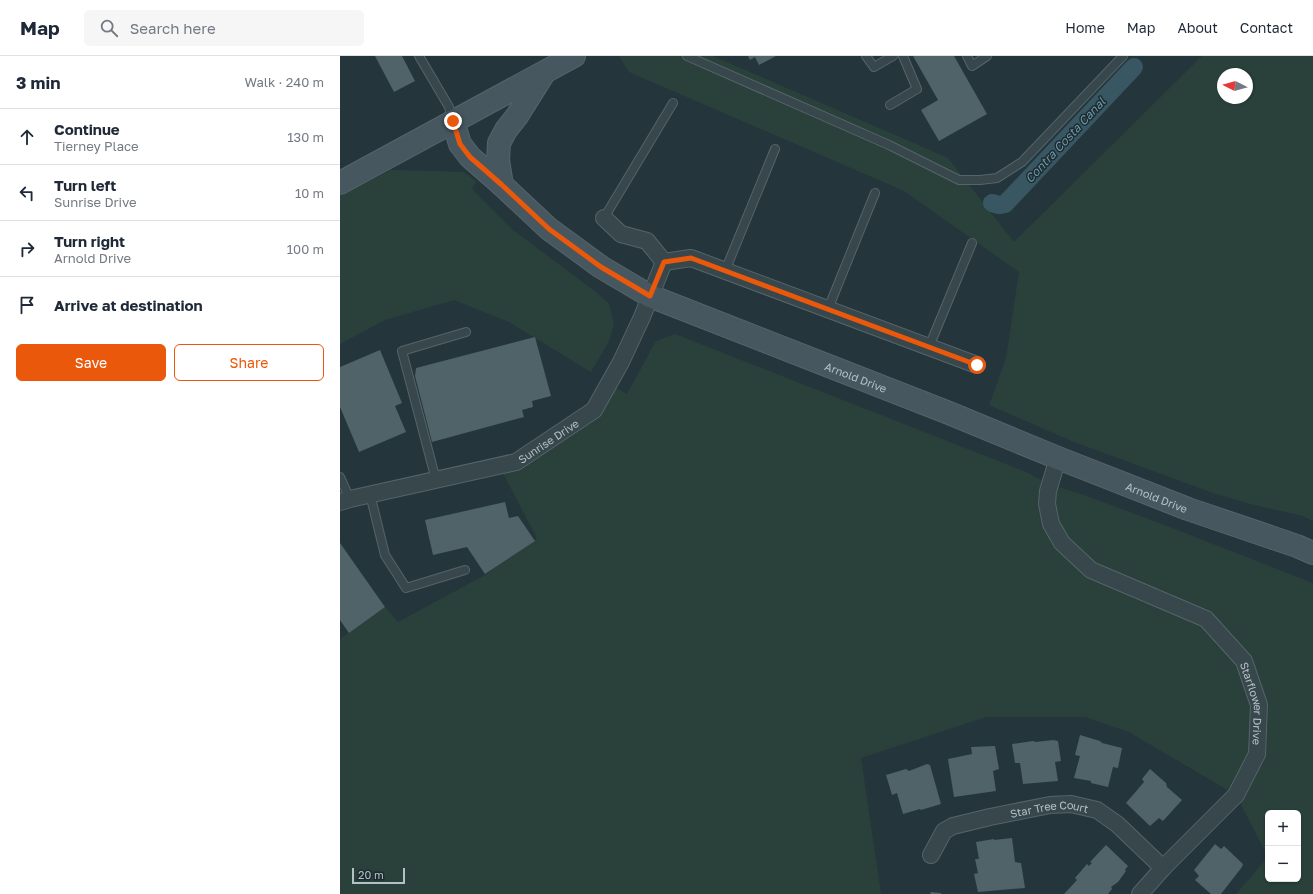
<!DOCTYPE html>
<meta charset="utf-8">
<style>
body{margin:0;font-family:"Golos Text",sans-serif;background:#f6f6f7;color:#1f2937}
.controls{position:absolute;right:12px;bottom:12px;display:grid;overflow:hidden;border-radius:6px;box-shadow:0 1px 3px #0004}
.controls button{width:36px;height:36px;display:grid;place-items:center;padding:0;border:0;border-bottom:1px solid #e0e1e3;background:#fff;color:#1f2937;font:20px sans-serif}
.compass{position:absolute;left:877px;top:12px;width:36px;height:36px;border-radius:50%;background:#fff;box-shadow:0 1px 3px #0004;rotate:276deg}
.scale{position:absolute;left:12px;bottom:10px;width:53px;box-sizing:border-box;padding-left:4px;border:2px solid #b3c1c7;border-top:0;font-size:11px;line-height:14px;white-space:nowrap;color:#b3c1c7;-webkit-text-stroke:3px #1d2b31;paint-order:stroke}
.stop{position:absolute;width:12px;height:12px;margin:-9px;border:3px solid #ea580c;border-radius:50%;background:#fff}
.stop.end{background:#ea580c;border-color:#fff;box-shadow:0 1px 4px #0008}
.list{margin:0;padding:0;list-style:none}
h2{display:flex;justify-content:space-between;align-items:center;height:52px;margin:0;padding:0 16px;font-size:17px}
h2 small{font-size:13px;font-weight:400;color:#747a83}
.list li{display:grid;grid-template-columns:26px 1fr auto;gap:12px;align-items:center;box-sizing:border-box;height:56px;padding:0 16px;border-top:1px solid #e0e1e3}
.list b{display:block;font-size:15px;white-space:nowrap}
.list p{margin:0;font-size:13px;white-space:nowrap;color:#747a83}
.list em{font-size:13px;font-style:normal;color:#747a83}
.actions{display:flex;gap:8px;padding:12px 16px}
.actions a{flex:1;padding:9px 0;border:1px solid #ea580c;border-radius:6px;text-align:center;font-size:14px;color:#ea580c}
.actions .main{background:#ea580c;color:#fff}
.icon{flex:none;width:22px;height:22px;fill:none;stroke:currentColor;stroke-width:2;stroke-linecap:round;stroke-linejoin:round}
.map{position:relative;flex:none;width:973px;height:838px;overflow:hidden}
header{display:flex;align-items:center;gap:24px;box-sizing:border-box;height:56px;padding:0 20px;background:#fff;border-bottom:1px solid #e0e1e3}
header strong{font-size:19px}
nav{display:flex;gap:22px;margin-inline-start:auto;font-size:14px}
.search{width:280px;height:36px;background:#f6f6f7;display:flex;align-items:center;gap:10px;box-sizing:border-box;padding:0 14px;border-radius:6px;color:#747a83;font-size:15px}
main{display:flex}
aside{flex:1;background:#fff}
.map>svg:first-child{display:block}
</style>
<header>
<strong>Map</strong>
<div class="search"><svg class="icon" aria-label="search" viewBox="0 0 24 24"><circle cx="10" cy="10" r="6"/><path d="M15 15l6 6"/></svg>Search here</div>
<nav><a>Home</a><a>Map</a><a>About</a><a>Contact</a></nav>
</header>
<main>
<aside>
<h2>3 min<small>Walk · 240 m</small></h2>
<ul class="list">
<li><svg class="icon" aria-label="ahead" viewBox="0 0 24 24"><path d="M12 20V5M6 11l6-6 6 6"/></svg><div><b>Continue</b><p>Tierney Place</p></div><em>130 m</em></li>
<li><svg class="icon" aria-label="left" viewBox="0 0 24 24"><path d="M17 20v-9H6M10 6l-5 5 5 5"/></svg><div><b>Turn left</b><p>Sunrise Drive</p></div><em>10 m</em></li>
<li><svg class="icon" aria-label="right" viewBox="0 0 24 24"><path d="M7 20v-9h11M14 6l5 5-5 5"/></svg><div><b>Turn right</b><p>Arnold Drive</p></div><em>100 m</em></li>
<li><svg class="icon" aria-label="arrive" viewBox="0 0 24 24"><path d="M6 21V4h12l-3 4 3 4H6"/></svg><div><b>Arrive at destination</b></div></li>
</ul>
<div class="actions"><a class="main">Save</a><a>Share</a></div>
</aside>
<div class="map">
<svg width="973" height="838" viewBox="0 0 973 838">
<rect width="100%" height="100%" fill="#24363c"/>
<path fill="#29413a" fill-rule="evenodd" d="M279,0H373L608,102L674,186L862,0H973V465L963,460L910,448L873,437L734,386L649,349L666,303L679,216L564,135L289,16ZM883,18H907V42H883Z
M51,114L124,116L136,126L132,133L173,174L256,236L269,248L274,267L269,285L251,316L169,266L114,244L45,264L0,288V140Z
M335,278L686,416L711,429L744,439L827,470L973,527V838H896L928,801L896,739L789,676L745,661H646L521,702L541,838H0V583L45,551L58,566L145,519L197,482L159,410L254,354L269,327L287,338L316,285ZM928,757H958V823H928Z"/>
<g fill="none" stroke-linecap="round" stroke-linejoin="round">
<path stroke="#385762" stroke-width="18" d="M652,147L659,149L665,148L794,11"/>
</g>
<path fill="#4f6369" d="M35,0H62L75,25L54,36Z
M408,0H436L419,9L415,1L410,4Z
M573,0H614L647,58L599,85L581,54L598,44Z
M195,281L211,340L192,345L193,351L182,354L184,361L92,386L75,320L76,312Z
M40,294L62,347L55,350L66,376L19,396L0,351V311Z
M165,446L169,462L178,460L195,485L145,518L127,491L93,499L85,464Z
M0,487L45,551L9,577L0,564Z
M740,679L760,685L762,687L782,692L778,712L773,711L768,731L751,727V725L734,722L740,700L735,699Z
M713,684L718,685L721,705L715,706L718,725L683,728L680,707H675L672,688L693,685L696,686Z
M655,690L659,713L653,715L656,735L614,741L608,703L632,698L631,691Z
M587,708L590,709L601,748L581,754L580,753L563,758L557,737L552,739L546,719L566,713L569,715Z
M810,713L826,727L827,731L842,744L823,765L819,762L810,770L786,747L804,726L802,723Z
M672,782L675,806L681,807L685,832L638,836L634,818L638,817L635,803H639L636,786L654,783V784Z
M875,788L881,793L884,790L903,808L902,811L881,838H871L855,824L859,820L854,814Z
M766,789L788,810L785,814L786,815L778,826L771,831L772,833L768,838H724L737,824L735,822L747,808L749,810L752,807L750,806Z
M591,836L601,837V838H590Z"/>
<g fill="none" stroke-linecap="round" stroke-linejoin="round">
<defs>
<path id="lane" d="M79,0L109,51L113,64
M347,0L549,89L619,124H640L657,122L682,106L783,0
M526,0L534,11L553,0
M627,0L632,10L647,0
M550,49L577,33L563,0
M264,162L333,47
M385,215L435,93
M488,253L535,137
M589,291L632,187
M0,421L10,443
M96,424L62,295L126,276
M30,438L45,499L66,532L125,514"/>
<g id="street">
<path d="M264,162L281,178L307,185L324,206L351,202L637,309"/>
<path id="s1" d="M718,402L708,435L707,448L711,468L722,487L751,514L866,563L904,605L919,649L917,698L896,739L823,812L800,838"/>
<path id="s2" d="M0,446L10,443L176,406L254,354L281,306L302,261L324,206"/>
<path id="s3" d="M591,799L604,775L613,770L650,761L710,749L731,748L757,754L777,768L823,812"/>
</g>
<g id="secondary">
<path id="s4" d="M113,65L120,88L130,101L162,129L209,173L261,211L310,240L609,357L718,402L848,453L957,490L973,497"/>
<path d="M0,127L234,0"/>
<path d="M162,129L158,104L159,87L166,74L177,60L204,17"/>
</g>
</defs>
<use href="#lane" stroke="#56646a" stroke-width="10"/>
<use href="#street" stroke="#56646a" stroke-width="18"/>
<use href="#secondary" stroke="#56646a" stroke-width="24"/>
<use href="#lane" stroke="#38474c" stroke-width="8"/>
<use href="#street" stroke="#38474c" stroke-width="16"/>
<use href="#secondary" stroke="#46575f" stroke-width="22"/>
</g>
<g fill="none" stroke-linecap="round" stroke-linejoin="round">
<path stroke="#ea580c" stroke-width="5" d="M113,65L120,88L130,101L162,129L209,173L261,211L310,240L324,206L351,202L637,309"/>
</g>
<g text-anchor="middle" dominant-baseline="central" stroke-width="3" stroke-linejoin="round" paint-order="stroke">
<g font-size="11" fill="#b3c1c7" stroke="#1d2b31">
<text stroke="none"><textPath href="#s4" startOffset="490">Arnold Drive</textPath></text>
<text stroke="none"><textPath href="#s2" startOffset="219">Sunrise Drive</textPath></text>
<text stroke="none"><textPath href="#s4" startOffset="814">Arnold Drive</textPath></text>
<text stroke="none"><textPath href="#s1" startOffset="355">Starflower Drive</textPath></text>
<text stroke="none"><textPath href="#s3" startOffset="136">Star Tree Court</textPath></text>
</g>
<g font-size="12" font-style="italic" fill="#6d97a5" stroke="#1d2b31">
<text transform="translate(725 84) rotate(-47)">Contra Costa Canal</text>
</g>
</g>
</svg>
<div class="controls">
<button>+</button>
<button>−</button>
</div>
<svg class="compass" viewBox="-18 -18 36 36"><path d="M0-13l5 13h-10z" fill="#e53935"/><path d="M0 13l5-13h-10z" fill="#747a83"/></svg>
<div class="scale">20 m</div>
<div class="stop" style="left:637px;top:309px"></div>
<div class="stop end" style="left:113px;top:65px"></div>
</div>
</main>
